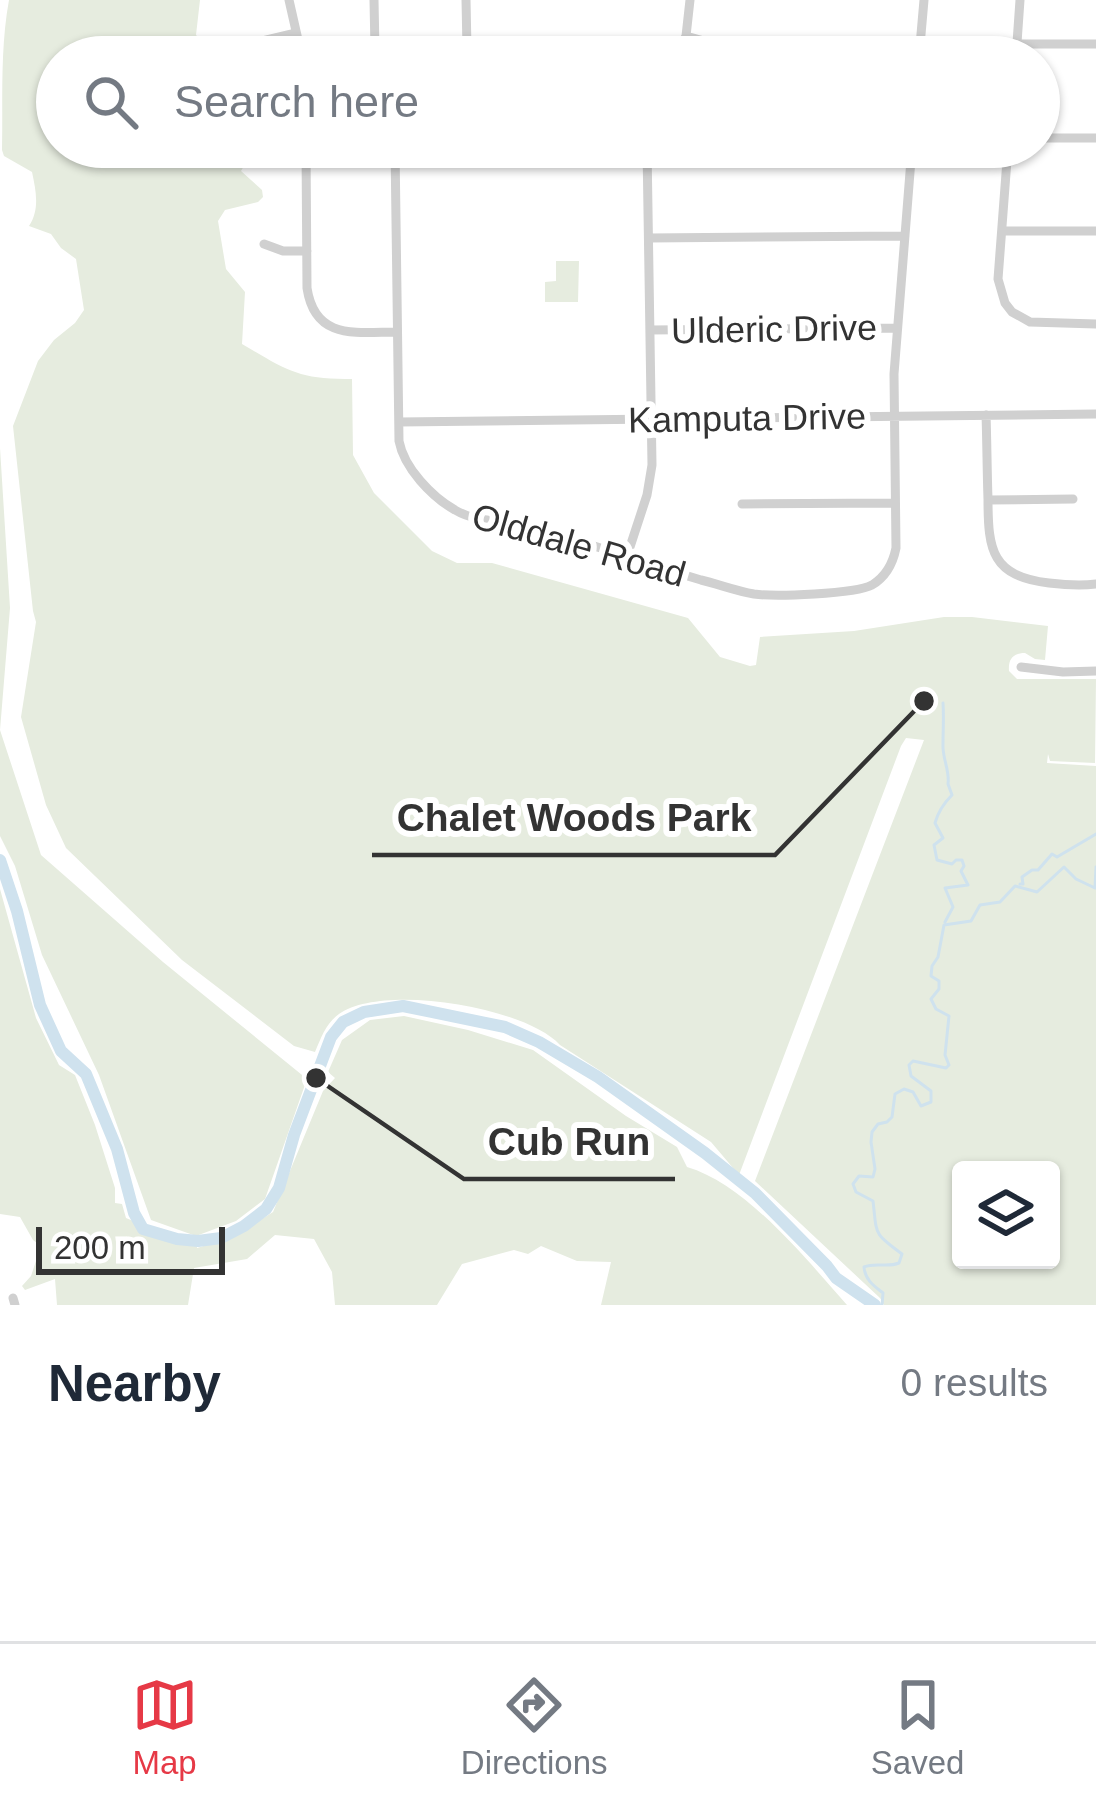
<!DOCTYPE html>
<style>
body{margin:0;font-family:Helvetica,sans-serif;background:#f2f2f3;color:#1f2937}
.controls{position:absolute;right:36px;bottom:36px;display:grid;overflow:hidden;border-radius:12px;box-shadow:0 3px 9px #0004}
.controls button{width:108px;height:108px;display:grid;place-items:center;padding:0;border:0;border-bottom:3px solid #e0e1e3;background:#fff;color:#1f2937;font:60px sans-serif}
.scale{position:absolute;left:36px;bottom:30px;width:189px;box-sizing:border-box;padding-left:12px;border:6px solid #333;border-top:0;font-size:33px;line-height:42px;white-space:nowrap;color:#333;-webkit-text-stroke:9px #fff;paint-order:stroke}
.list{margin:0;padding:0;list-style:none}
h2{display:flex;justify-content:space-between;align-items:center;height:156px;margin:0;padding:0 48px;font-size:51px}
h2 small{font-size:39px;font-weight:400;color:#747a83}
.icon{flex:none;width:66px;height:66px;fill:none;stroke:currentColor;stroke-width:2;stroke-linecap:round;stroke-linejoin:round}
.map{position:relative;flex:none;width:1096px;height:1305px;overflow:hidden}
.search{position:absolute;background:#fff;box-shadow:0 3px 9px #0004;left:36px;right:36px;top:36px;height:132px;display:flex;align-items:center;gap:30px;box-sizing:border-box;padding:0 42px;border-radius:66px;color:#747a83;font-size:45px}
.sheet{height:336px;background:#fff}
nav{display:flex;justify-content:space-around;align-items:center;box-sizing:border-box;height:168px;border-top:3px solid #e0e1e3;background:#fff;font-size:33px;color:#747a83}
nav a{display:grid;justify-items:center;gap:6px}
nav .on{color:#e63946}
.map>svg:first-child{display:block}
</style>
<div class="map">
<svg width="1096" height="1305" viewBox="0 0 1096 1305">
<rect width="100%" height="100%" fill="#fff"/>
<path fill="#e6ecdf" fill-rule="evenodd" d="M9,0H200L196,35L213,53V57H57V147H250L248,159L241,171L262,190L263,197L258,202L225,210L218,221L226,269L245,292L242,344C286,370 299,380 352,379L353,455L374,493L432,551L457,563H492L688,618L720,657L750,666L756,665L760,637L854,631L944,617H972L1048,626L1045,660L1035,659L1025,653C1013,653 1008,659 1009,671L1017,679H1096L1095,763L1050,761L1048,754L1047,763L1096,766V1305H884L880,1298L755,1181L924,740L906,738L901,746L739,1175L711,1142L560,1045C525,1007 383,983 339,1014C326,1023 321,1038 315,1052L294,1046L182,960L66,848L46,805L21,717L36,622L33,611L13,426L38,361L54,340L75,323L84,310L76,259L61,248L51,234L29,226C40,209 36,191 32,172L4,156L2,150C3,100 0,49 9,0ZM961,1170H1051V1260H961Z
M556,261H579L578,302H545V282L556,281Z
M0,448L10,608L0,730L41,855L163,962L307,1079L265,1199L236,1221L196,1236L151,1220L99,1075L42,955L15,866L0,836Z
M0,889L36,1018L59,1065L75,1075L95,1125L115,1188V1203L122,1204L126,1218L189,1244L197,1243V1248L233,1237L273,1212L323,1091L335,1078L328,1072L342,1040L370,1020L404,1016L468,1030L533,1050L626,1116L677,1147L687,1167C746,1184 806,1259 847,1305H601L611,1262L577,1261L541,1246L528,1254L514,1250L462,1264L437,1305H335L332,1272L314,1239L275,1235L247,1259L194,1268L188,1305H57L55,1279L25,1290L22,1286L31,1276L41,1246L33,1240L20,1217L0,1214Z"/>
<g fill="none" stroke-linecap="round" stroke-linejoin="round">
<path stroke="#cfe2ee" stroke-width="3" d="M943,703C944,717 943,730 943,744C942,758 950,770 948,784L952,795C944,803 938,812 935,823L943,838L934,845L937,860L952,864L956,860H962L964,866L961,871L968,885L945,888L953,907L945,922
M1020,884H1023L1022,877L1032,870H1038L1052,854L1057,857L1096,834
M882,1305L883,1293C874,1286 865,1280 864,1267C876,1262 887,1268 899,1263L902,1254C873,1233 877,1235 873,1201L856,1192L853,1184L859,1176L873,1177L875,1169L871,1142L872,1132L878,1124L887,1122L892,1117L895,1094L904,1089L913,1092L921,1106L931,1102V1091L911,1076L909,1065L913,1061L946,1068L949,1065L945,1055L949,1016L936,1009L931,999L939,989V981L931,976L932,966L938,957L944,925L971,921L980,905L1000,902L1015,886L1037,892L1064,867L1076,879L1095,888L1096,867"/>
<path stroke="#cfe2ee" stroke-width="12" d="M0,860L17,911L40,1005L61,1051L86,1074L117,1149L134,1213L143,1229L177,1239L198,1241L221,1238L244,1226L266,1209L279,1188L294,1135L331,1037L343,1022L364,1012L403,1006L505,1027L539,1042L598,1077L705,1153L755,1193L827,1266L836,1278L875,1305"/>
<path stroke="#d0d0d0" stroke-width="9" d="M289,0L301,53
M374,0L375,50
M466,0L467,49
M686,36L729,48L920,46
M254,43L296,33
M1017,44H1096
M301,52L588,47L600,48L621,57
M673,57L686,36L690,0
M919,57L924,0
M1016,57L1020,0
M1039,138H1096
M314,147H306L307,288C315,341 357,332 397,332
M395,147L399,441C404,468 432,497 455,510C480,525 509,519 535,527C591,544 645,564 701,580C718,584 736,591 754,594C775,597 855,594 872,585C887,576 893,563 896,548L894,374L912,147
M1008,147L998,279L1005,303L1012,312L1030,322L1096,324
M1002,231H1096
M649,238L905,236
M264,244L283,251H307
M650,330L897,328
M986,415C987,443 987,471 988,499C988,551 992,576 1049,583C1066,585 1080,586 1096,584
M399,422L1096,414
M988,500L1073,499
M742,504L895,503
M627,556L647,495L652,465L647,147
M1021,667L1063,672L1096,671
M13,1298L15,1305"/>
</g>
<g text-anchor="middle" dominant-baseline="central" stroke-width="12" stroke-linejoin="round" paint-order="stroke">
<g font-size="36" fill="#333" stroke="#fff">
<text transform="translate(774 329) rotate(-1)">Ulderic Drive</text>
<text transform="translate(747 418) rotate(-1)">Kamputa Drive</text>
<text transform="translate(579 545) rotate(16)">Olddale Road</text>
</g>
</g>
<path fill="none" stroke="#333" stroke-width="4.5" d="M924 701L775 855H372M316 1078L464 1179H675"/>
<g fill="#333" stroke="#fff" stroke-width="4.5">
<circle cx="924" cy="701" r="12"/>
<circle cx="316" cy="1078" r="12"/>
</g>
<g font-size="39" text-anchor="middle" font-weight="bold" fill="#333" stroke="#fff" stroke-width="12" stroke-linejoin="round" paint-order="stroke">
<text x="574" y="831">Chalet Woods Park</text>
<text x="569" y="1155">Cub Run</text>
</g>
</svg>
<div class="controls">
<button><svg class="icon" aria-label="layers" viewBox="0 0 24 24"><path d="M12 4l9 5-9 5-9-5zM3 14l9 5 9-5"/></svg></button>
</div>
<div class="scale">200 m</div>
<div class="search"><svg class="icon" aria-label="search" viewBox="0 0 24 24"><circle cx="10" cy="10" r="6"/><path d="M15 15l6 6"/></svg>Search here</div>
</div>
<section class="sheet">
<h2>Nearby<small>0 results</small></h2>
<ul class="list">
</ul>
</section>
<nav>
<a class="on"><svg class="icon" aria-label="map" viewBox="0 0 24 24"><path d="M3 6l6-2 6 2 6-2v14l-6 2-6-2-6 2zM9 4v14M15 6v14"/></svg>Map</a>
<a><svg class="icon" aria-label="directions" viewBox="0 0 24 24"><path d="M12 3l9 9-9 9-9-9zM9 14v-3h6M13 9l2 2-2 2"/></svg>Directions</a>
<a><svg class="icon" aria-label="saved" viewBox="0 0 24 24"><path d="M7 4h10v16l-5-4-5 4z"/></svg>Saved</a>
</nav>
